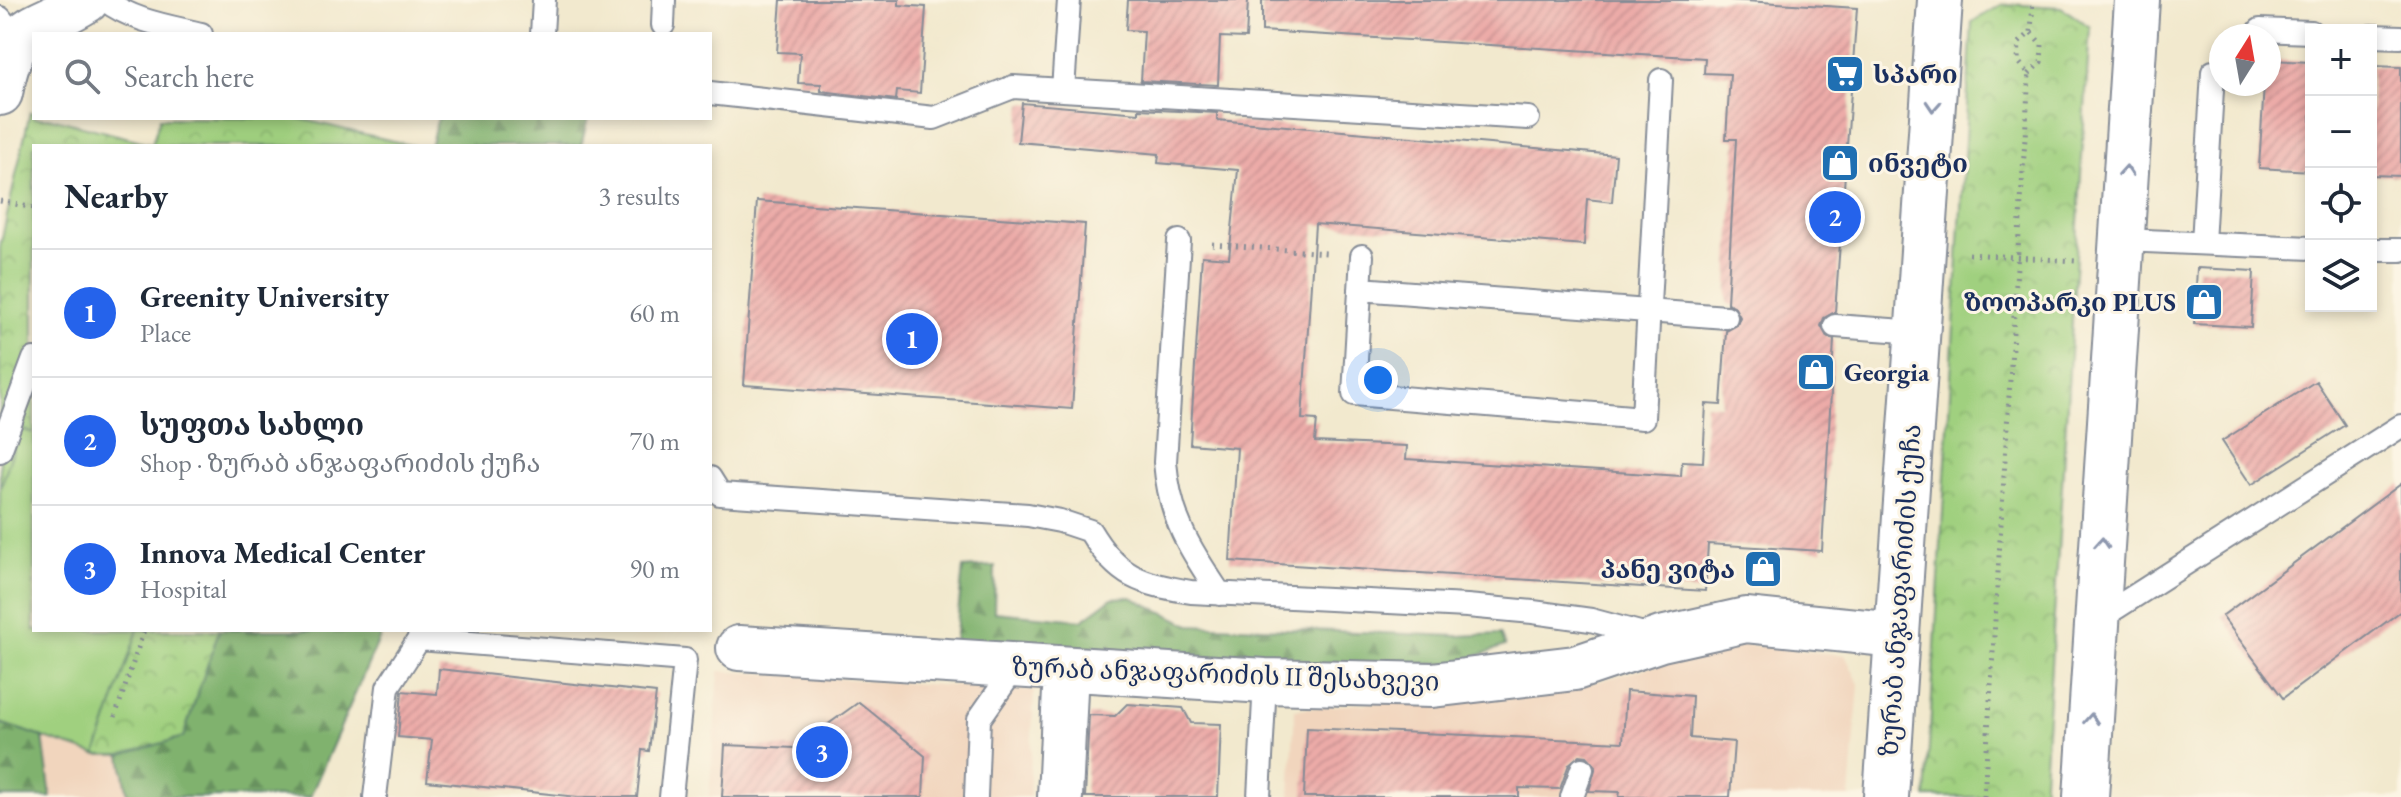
<!DOCTYPE html>
<meta charset="utf-8">
<style>
body{margin:0;font-family:"EB Garamond","Noto Serif Georgian",serif;background:#f2f2f3;color:#1f2937}
.controls{position:absolute;right:24px;top:24px;display:grid;overflow:hidden;border-radius:0px;box-shadow:0 4px 12px #0003}
.controls button{width:72px;height:72px;display:grid;place-items:center;padding:0;border:0;border-bottom:2px solid #e0e1e3;background:#fff;color:#1f2937;font:40px sans-serif}
.compass{position:absolute;left:2209px;top:24px;width:72px;height:72px;border-radius:50%;background:#fff;box-shadow:0 4px 12px #0003;rotate:11deg}
.you{position:absolute;left:1378px;top:380px;width:28px;height:28px;margin:-20px;border:6px solid #fff;border-radius:50%;background:#1a73e8;box-shadow:0 0 0 12px #1a73e833}
.badge{display:grid;place-items:center;width:52px;height:52px;border-radius:50%;background:#2563eb;color:#fff;font-size:26px;font-weight:700}
.pin{position:absolute;translate:-50% -50%;border:4px solid #fff;box-shadow:0 2px 8px #0006}
.list{margin:0;padding:0;list-style:none}
h2{display:flex;justify-content:space-between;align-items:center;height:104px;margin:0;padding:0 32px;font-size:34px}
h2 small{font-size:26px;font-weight:400;color:#747a83}
.list li{display:grid;grid-template-columns:52px 1fr auto;gap:24px;align-items:center;box-sizing:border-box;height:128px;padding:0 32px;border-top:2px solid #e0e1e3}
.list b{display:block;font-size:30px;white-space:nowrap}
.list p{margin:0;font-size:26px;white-space:nowrap;color:#747a83}
.list em{font-size:26px;font-style:normal;color:#747a83}
.icon{flex:none;width:44px;height:44px;fill:none;stroke:currentColor;stroke-width:2;stroke-linecap:round;stroke-linejoin:round}
.map{position:relative;flex:none;width:2401px;height:797px;overflow:hidden}
.search{position:absolute;background:#fff;box-shadow:0 4px 12px #0003;left:32px;top:32px;width:680px;height:88px;display:flex;align-items:center;gap:20px;box-sizing:border-box;padding:0 28px;border-radius:0px;color:#747a83;font-size:30px}
.panel{position:absolute;background:#fff;box-shadow:0 4px 12px #0003;left:32px;top:144px;width:680px;height:488px;border-radius:0px}
.map>svg:first-child{display:block}
</style>
<div class="map">
<svg width="2401" height="797" viewBox="0 0 2401 797">
<defs>
<pattern id="forest-firs" width="22" height="20" patternUnits="userSpaceOnUse" patternTransform="scale(2)"><rect width="22" height="20" fill="#80b26e"/><path d="M5 1l3.5 6h-7zM16 11l3.5 6h-7z" fill="#68915e"/></pattern>
<pattern id="park-crowns" width="20" height="18" patternUnits="userSpaceOnUse" patternTransform="scale(2)"><rect width="20" height="18" fill="#a0d07f"/><path d="M2 6a3 3 0 1 1 6 0M12 15a3 3 0 1 1 6 0" fill="none" stroke="#89b370"/></pattern>
<pattern id="building-hatch" width="6" height="6" patternUnits="userSpaceOnUse" patternTransform="scale(2)"><rect width="6" height="6" fill="#ecaba8"/><path d="M-1 1l2-2M0 6l6-6M5 7l2-2" fill="none" stroke="#ca9393"/></pattern>
</defs>
<rect width="100%" height="100%" fill="#fcf5e5"/>
<filter id="ink" filterUnits="userSpaceOnUse"><feTurbulence type="fractalNoise" baseFrequency=".0125" numOctaves="2"/><feDisplacementMap in="SourceGraphic" scale="16" xChannelSelector="R" yChannelSelector="G"/><feConvolveMatrix kernelMatrix="1 2 1 2 8 2 1 2 1" color-interpolation-filters="sRGB"/></filter>
<filter id="wash" filterUnits="userSpaceOnUse"><feTurbulence type="fractalNoise" baseFrequency=".006" numOctaves="4" result="noise"/><feDisplacementMap in="SourceGraphic" scale="32" xChannelSelector="R" yChannelSelector="G"/><feGaussianBlur stdDeviation="1.8" result="paint"/><feColorMatrix in="noise" values="0 0 0 0 0 0 0 0 0 0 0 0 0 0 0 0 0 1.4 0 .05"/><feComposite in="paint" operator="in"/></filter>
<g filter="url(#wash)">
<rect width="100%" height="100%" fill="#f2e9ce"/>
<path fill="#f1d5bd" d="M1736,644L1845,655L1859,684L1850,797H1290L1295,709L1577,687Z
M719,671L1034,691L1029,797H709Z
M43,737L96,755H121L128,797H51Z"/>
<path fill="#a0d07f" stroke="#5e806e" stroke-width="2" d="M20,428L34,433V630H138L96,755L0,723V489Z"/>
<path fill="url(#forest-firs)" stroke="#4e7066" stroke-width="2" d="M438,118H588L581,146H430Z
M995,566L994,612L1082,620L1112,598L1131,597L1190,625L1457,636L1500,634L1505,646L1455,664L1333,665L955,642L963,568Z
M219,630H383L310,797H128L121,755L183,737Z
M0,723L43,737L51,797H0Z"/>
<path fill="url(#park-crowns)" stroke="#5e806e" stroke-width="2" d="M2003,4L2061,7L2090,27L2043,797H1926L1972,22Z
M30,112L34,113V118H52L152,144L160,118H297L414,146H34V433L20,429L0,489V247Z
M138,630H219L183,737L121,755H96Z"/>
<g id="blocks">
<path fill="url(#building-hatch)" d="M781,0H899V5L926,7L920,93L897,91L896,100L821,91V84L798,83L800,53L777,52Z
M1128,0H1248L1246,38L1220,37L1218,85L1141,81L1144,31L1126,30Z
M1262,0H1729L1857,8L1835,312L1824,318L1821,326L1827,337L1834,340L1822,551L1708,544L1705,591L1230,561L1237,448L1190,444L1202,256L1229,258L1238,170L1158,163L1159,154L1018,142L1022,103L1139,113V109L1217,113V120L1616,155L1612,202L1587,199L1584,245L1315,224L1302,419L1317,420L1315,442L1407,446L1406,459L1681,476L1682,461L1703,462L1706,404L1721,405L1726,331L1737,325L1740,317L1734,306L1727,303L1736,139H1726L1730,74L1704,73L1705,58L1262,31Z
M2269,60L2311,62V171L2259,168L2264,84H2269Z
M2371,66L2401,67V176L2371,175Z
M757,201L1085,224L1072,409L744,385Z
M2197,268L2254,271L2251,327L2194,324Z
M2316,381L2345,425L2251,485L2222,441Z
M2401,484V611L2283,698L2222,616Z
M439,669L656,693L649,751L642,750L637,797H578L427,781L432,740L398,737L402,691L437,694Z
M1626,691L1692,696L1690,738L1734,742L1730,797H1619L1620,792L1589,791L1596,766L1587,756L1580,755L1569,764L1560,789L1519,788V797H1304L1307,728L1623,742Z
M859,702L925,756L923,797H722L725,745L795,748Z
M1127,704L1183,708L1191,723L1221,724L1218,797H1085L1089,715L1115,716Z"/>
</g>
</g>
<g filter="url(#ink)">
<use href="#blocks" fill-opacity="0" stroke="#868c96" stroke-width="2"/>
<g fill="none" stroke-linecap="round" stroke-linejoin="round">
<defs>
<path id="lane" d="M105,0C132,21 168,26 201,34
M0,18L17,39
M663,25L664,0
M2260,30L2311,32
M542,34L544,0
M2371,36L2401,37
M1063,90L1069,0
M710,93L934,118L1013,87L1528,118
M2122,240L2311,248
M1179,241L1165,462C1170,519 1189,548 1220,594
M2203,243L2213,72
M2371,250H2401
M1362,256L1354,394L1643,418L1661,80
M1360,289L1726,317
M1835,326L1918,332
M0,451L34,359
M710,478L720,494L1028,515L1060,521L1090,531C1118,578 1140,583 1191,592L1467,606L1533,612L1591,620L1651,636
M2097,620L2401,426
M375,797L388,687L419,639L685,660L671,797
M976,797L979,719L1016,666
M1259,797L1265,681
M1572,797L1582,769"/>
<path id="street" d="M0,93C15,17 31,35 87,0
M739,648L1265,681L1432,685L1575,668L1661,639L1746,620L1897,635
M1060,797L1066,669"/>
<path id="secondary" d="M1886,797L1940,0
M2086,797L2137,0"/>
</defs>
<use href="#lane" stroke="#868c96" stroke-width="26"/>
<use href="#street" stroke="#868c96" stroke-width="48"/>
<use href="#secondary" stroke="#868c96" stroke-width="48"/>
<path stroke="#868c96" stroke-width="5" stroke-dasharray="2 6" stroke-linecap="butt" d="M2029,74L2041,62L2042,45L2031,32
M0,201L34,208
M1212,244L1326,253
M1969,254L2075,261
M115,717L144,630
M1984,797L2029,74L2018,61L2019,43L2031,32L2033,0"/>
<use href="#lane" stroke="#fff" stroke-width="22"/>
<use href="#street" stroke="#fff" stroke-width="44"/>
<use href="#secondary" stroke="#fff" stroke-width="44"/>
</g>
<defs><path id="oneway-chevron" d="M-2-3.5L2.5 0L-2 3.5" fill="none" stroke-width="1.6" stroke-linecap="round" stroke-linejoin="round" transform="scale(2)"/></defs>
<g stroke="#8d97ae">
<use href="#oneway-chevron" transform="translate(1933 106) rotate(94)"/>
<use href="#oneway-chevron" transform="translate(2126 171) rotate(-86)"/>
<use href="#oneway-chevron" transform="translate(2102 543) rotate(-86)"/>
<use href="#oneway-chevron" transform="translate(2091 719) rotate(-86)"/>
</g>
</g>
<defs>
<symbol id="supermarket-square" viewBox="-11 -11 22 22"><rect x="-9" y="-9" width="18" height="18" rx="4" fill="#1f6fb2" stroke="#fcf5e5"/><path d="M-6-5.5h2.5l.6 2H6L4.5 2H-2.5L-4.4-4H-6ZM-1.5 3.2a1.3 1.3 0 1 0 .1 0ZM3 3.2a1.3 1.3 0 1 0 .1 0Z" fill="#fff"/></symbol>
<symbol id="shop-square" viewBox="-11 -11 22 22"><rect x="-9" y="-9" width="18" height="18" rx="4" fill="#1f6fb2" stroke="#fcf5e5"/><path d="M-5-2.5h2.3a2.7 3.5 0 0 1 5.4 0H5L5.5 6h-11ZM-1.5-2.5h3a1.5 2.3 0 0 0-3 0Z" fill="#fff"/></symbol>
</defs>
<g fill-rule="evenodd">
<use href="#supermarket-square" x="1823" y="52" width="44" height="44"/>
<use href="#shop-square" x="1818" y="141" width="44" height="44"/>
<use href="#shop-square" x="2182" y="280" width="44" height="44"/>
<use href="#shop-square" x="1794" y="350" width="44" height="44"/>
<use href="#shop-square" x="1741" y="547" width="44" height="44"/>
</g>
<g text-anchor="middle" dominant-baseline="central" stroke-width="6" stroke-linejoin="round" paint-order="stroke">
<g font-size="26" font-weight="bold" fill="#1b2f5e" stroke="#fcf5e5" text-anchor="start">
<text x="1873" y="74">სპარი</text>
<text x="1868" y="163">ინვეტი</text>
<text x="2176" y="302" text-anchor="end">ზოოპარკი PLUS</text>
<text x="1844" y="372">Georgia</text>
<text x="1735" y="569" text-anchor="end">პანე ვიტა</text>
</g>
<g font-size="26" fill="#1b2f5e" stroke="#fcf5e5">
<text transform="translate(1900 590) rotate(-86)">ზურაბ ანჯაფარიძის ქუჩა</text>
<text transform="translate(1226 674) rotate(2)">ზურაბ ანჯაფარიძის II შესახვევი</text>
</g>
</g>
</svg>
<div class="controls">
<button>+</button>
<button>−</button>
<button><svg class="icon" aria-label="locate" viewBox="0 0 24 24"><circle cx="12" cy="12" r="6"/><path d="M12 2v4M12 18v4M2 12h4M18 12h4"/></svg></button>
<button><svg class="icon" aria-label="layers" viewBox="0 0 24 24"><path d="M12 4l9 5-9 5-9-5zM3 14l9 5 9-5"/></svg></button>
</div>
<svg class="compass" viewBox="-18 -18 36 36"><path d="M0-13l5 13h-10z" fill="#e53935"/><path d="M0 13l5-13h-10z" fill="#747a83"/></svg>
<div class="you"></div>
<div class="pin badge" style="left:912px;top:339px">1</div>
<div class="pin badge" style="left:1835px;top:217px">2</div>
<div class="pin badge" style="left:822px;top:752px">3</div>
<div class="search"><svg class="icon" aria-label="search" viewBox="0 0 24 24"><circle cx="10" cy="10" r="6"/><path d="M15 15l6 6"/></svg>Search here</div>
<section class="panel">
<h2>Nearby<small>3 results</small></h2>
<ul class="list">
<li><span class="badge">1</span><div><b>Greenity University</b><p>Place</p></div><em>60 m</em></li>
<li><span class="badge">2</span><div><b>სუფთა სახლი</b><p>Shop · ზურაბ ანჯაფარიძის ქუჩა</p></div><em>70 m</em></li>
<li><span class="badge">3</span><div><b>Innova Medical Center</b><p>Hospital</p></div><em>90 m</em></li>
</ul>
</section>
</div>
